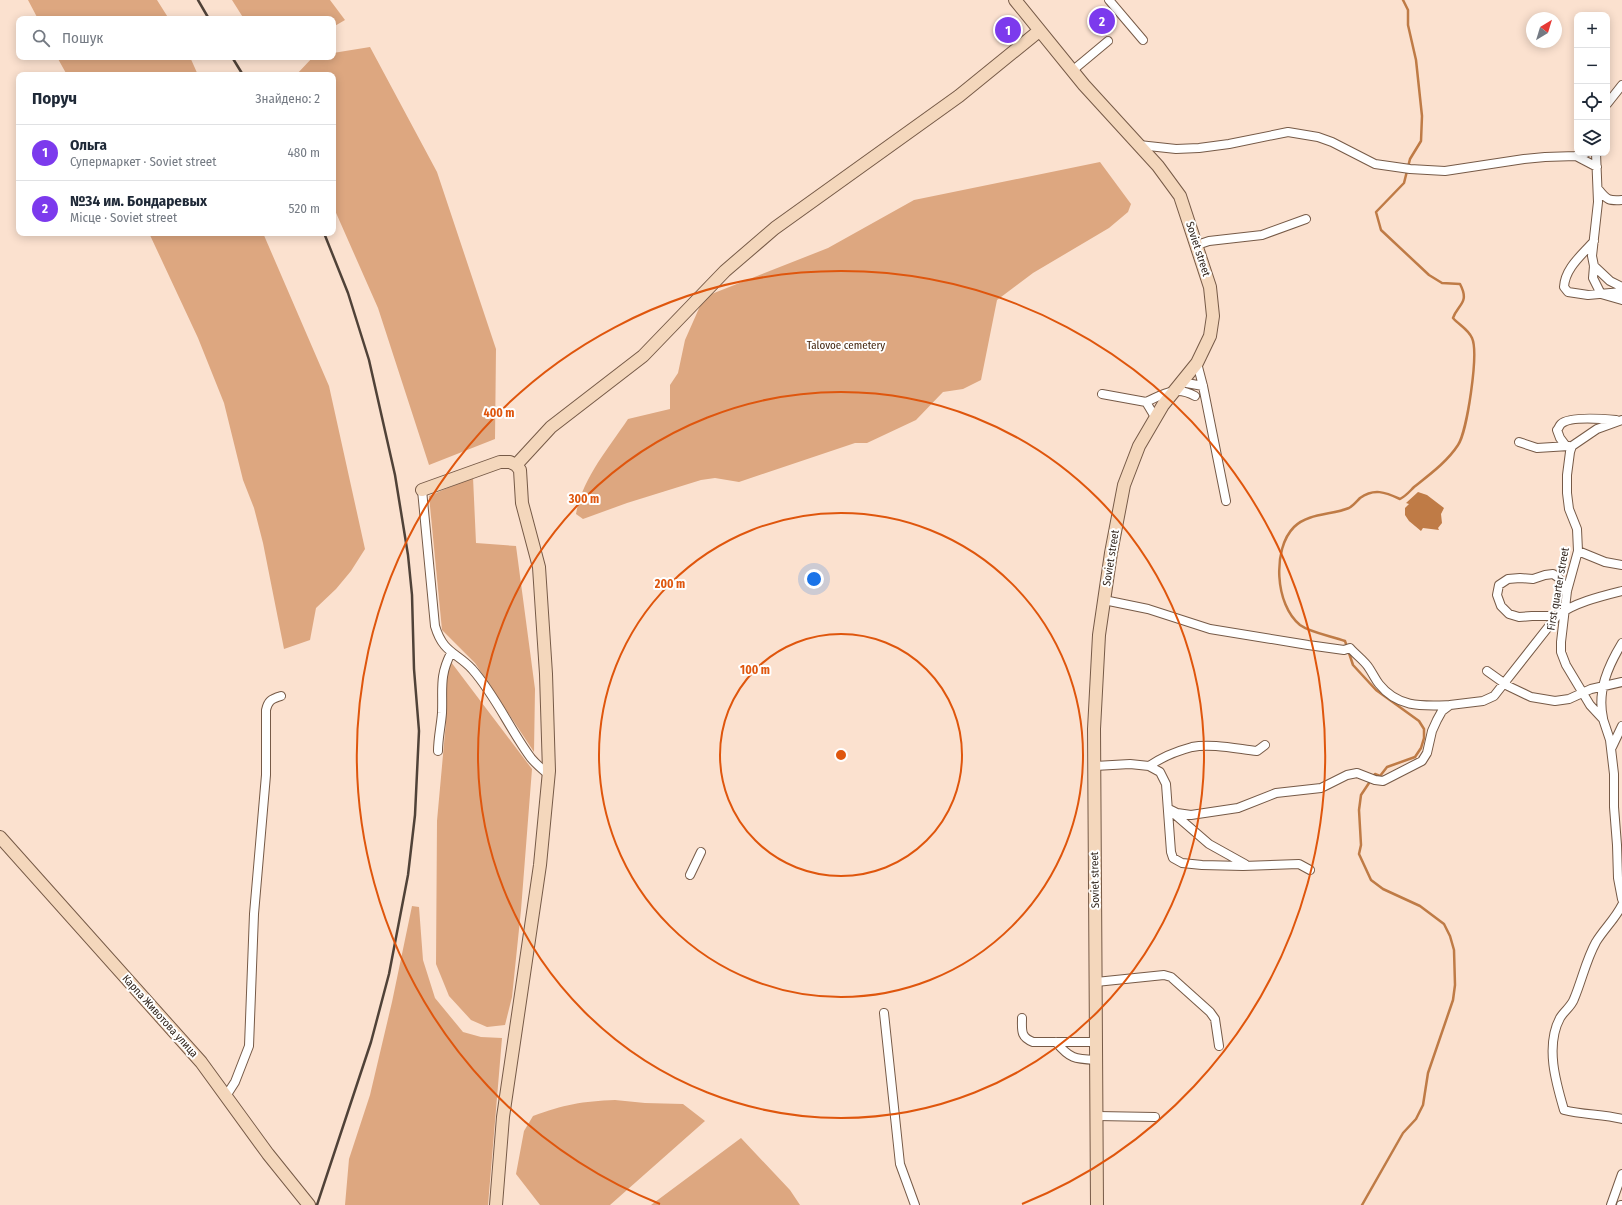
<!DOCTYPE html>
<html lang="uk">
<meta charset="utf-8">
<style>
body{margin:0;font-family:"Fira Sans Condensed",sans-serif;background:#f2f2f3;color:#1f2937}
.controls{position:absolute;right:12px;top:12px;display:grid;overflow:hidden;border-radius:8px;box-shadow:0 2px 10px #0003}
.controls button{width:36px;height:36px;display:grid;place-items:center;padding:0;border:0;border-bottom:1px solid #e0e1e3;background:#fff;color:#1f2937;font:20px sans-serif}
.compass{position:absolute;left:1526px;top:12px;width:36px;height:36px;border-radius:50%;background:#fff;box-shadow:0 2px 10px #0003;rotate:38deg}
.you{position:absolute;left:814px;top:579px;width:14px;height:14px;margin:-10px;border:3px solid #fff;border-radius:50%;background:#1a73e8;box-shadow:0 0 0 6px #1a73e833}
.badge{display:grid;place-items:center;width:26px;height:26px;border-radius:50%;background:#7c3aed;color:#fff;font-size:13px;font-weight:700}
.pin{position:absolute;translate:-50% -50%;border:2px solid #fff;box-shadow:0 1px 4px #0006}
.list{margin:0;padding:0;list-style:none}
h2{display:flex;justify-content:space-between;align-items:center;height:52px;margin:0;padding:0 16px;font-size:17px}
h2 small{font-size:13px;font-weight:400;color:#747a83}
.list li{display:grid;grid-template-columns:26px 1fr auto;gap:12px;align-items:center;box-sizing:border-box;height:56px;padding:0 16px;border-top:1px solid #e0e1e3}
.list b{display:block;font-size:15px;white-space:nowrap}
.list p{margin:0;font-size:13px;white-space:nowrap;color:#747a83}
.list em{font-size:13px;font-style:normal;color:#747a83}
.icon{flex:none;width:22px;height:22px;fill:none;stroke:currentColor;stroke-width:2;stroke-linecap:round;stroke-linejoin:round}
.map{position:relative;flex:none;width:1622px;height:1205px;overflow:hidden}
.search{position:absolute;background:#fff;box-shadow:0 2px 10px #0003;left:16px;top:16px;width:320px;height:44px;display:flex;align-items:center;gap:10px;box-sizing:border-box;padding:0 14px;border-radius:8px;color:#747a83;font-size:15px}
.panel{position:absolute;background:#fff;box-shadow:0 2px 10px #0003;left:16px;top:72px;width:320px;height:164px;border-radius:8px}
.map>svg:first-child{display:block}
</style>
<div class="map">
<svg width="1622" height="1205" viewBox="0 0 1622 1205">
<rect width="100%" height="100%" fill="#fbe1cf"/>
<path fill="#dda780" d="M28,0H157L169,19H38Z
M232,0H330L345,20L333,27V19H244Z
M370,47L437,172L496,349L495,439L429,465L378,308L333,206V75H296L313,57H333V53Z
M57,57H190L198,75H67Z
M1100,162L1131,204L1128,212L1109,228L1033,273L997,300L981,380L963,389L943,392L916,420L867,443H855L739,482L715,478L701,480L627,503L583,519L576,514C582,479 608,449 628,419L670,409V385L678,373L685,340L704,297L828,248L914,200Z
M149,233H263L329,386L365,549L351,571L336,589L316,608L310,640L284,649L263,543L254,508L243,480L224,403L198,338Z
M473,477L476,543L516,546L535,689L534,752L475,663L442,630L429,496Z
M451,662L532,769L521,910L512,997L505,1025L487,1027L471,1020L449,996L436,964L437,821L446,722L447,676Z
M412,906L419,907L423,960L435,998L463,1032L481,1037L502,1038L488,1205H345L349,1159L370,1095L392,1002Z
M615,1100L645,1103L683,1104L705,1121L610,1205H540L516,1174L524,1131L533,1116C563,1105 583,1101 615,1100Z
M741,1138L790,1190L800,1205H651Z"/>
<path fill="#bf7b46" d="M1418,492L1427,495L1444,508L1441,514L1442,523L1438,528L1439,530L1423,528L1421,531L1409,521L1405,515V508L1409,504L1406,503Z"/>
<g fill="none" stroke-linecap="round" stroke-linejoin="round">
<path stroke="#bf7b46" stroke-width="2.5" d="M1362,1205L1403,1133L1416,1119L1423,1105L1428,1073L1453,1000L1455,985L1454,950L1450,936L1444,924L1420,906L1383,889L1371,880L1359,854L1361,845L1359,810L1361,795L1375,774L1380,776L1387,767L1415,757L1421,748L1424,738V729L1419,721L1376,690L1353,665L1345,641C1332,636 1311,633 1300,625C1275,605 1272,549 1294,527C1308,513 1332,515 1349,508C1353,506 1357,501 1360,498C1374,488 1385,492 1400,499C1406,496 1409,492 1414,487C1429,475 1447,462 1458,445C1467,432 1479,353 1472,338C1468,329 1459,325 1453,318C1458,304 1470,303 1460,284L1442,283L1429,275L1381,230L1376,212L1404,183L1410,159L1421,141L1422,116L1416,60L1408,25V10L1403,0"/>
<defs>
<path id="street" d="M1109,0L1143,40
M1072,71L1108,41
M1607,104L1622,85
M1139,145L1176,149L1199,148L1229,144L1288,132L1318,137L1332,142L1375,164L1410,169L1445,171L1524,159L1545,157L1576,156L1586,153
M1596,153L1598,202L1592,256L1594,266L1593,278L1601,294L1622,300
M1576,156L1597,167
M1599,190C1607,200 1609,201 1622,200
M1594,241C1582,255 1565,268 1564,287L1568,292L1588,295L1622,292
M1197,245L1209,241L1262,235L1306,219
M1594,266L1610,281L1622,287
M1197,363L1203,386L1226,501
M1181,382L1203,386
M1102,394L1146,402L1155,417
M1146,402C1164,394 1176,385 1195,396
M1622,420L1597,429L1572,446L1570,452L1567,475V493L1569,509L1577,529L1578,551L1567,591L1561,642V652L1566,665L1590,705L1603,719L1610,740L1614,774V807L1617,845L1618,878L1622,899
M1519,442L1537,448L1569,446
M1566,446L1560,438L1557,430C1559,428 1559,426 1561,424C1569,416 1605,419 1616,420
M422,490L435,626C443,653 456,652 472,669C496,696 510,730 531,758C536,764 543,770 549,775
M1578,551L1605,562L1622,565
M1104,600L1148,609L1210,629L1308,645L1344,650L1350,648C1356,655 1365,661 1369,668C1373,674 1375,679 1379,684C1398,708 1422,706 1450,705
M1557,616H1532L1519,617L1509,614L1501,606L1497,595L1499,585L1508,579L1520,578L1533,579L1545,575L1553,574L1559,578L1567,591
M1487,671L1508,686L1531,697L1555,701L1569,699L1591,689L1622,682
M1603,718C1597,691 1608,666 1622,643
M1612,747L1622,726
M438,751C438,738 441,726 442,713C443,689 439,676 451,653
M1095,766L1130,764L1149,766L1160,772L1166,784L1171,852L1173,858L1182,863L1202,865L1243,866L1299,864L1310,870
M1149,766C1162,757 1177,751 1192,747C1211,743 1238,749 1257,751L1265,745
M1169,809L1177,813L1191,815L1238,808L1276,793L1321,788L1347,775L1357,773L1375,780L1383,781L1422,761L1427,753L1432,731L1437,720L1442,711L1450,705L1483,701L1494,696L1557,616C1573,603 1602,596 1622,591
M1172,812L1209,844L1245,864
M690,875L701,852
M1622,905C1615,919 1604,929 1596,942C1586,960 1582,980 1574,999C1571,1007 1564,1011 1560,1018C1545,1046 1556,1083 1564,1110C1583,1115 1603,1114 1622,1119
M1096,982L1164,975L1171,977L1210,1012L1215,1019L1219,1046
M884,1013L900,1164L915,1205
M1022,1018C1022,1030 1020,1037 1033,1042H1096
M1056,1042C1070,1059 1075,1059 1096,1060
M226,1096L235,1082L249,1046L254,914L266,775V710C268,701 271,699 281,696
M1097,1116L1155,1117
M1611,1205L1622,1174
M1621,1205H1622"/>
<path id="secondary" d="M1015,0L1084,85L1158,166L1180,196L1210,287L1213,316L1210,336L1197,363L1163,405L1139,446L1124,485L1111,553L1099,635L1094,729L1097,1205
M516,465L551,427L643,356L725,271L775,228L959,96L1039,31
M422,490L500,462H510L516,465L520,470L522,503L539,567L546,674L549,771L540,865L503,1117L496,1205
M0,837L201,1062L268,1154L309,1205"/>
</defs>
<use href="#street" stroke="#765a47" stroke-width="10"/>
<use href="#secondary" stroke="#765a47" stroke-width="14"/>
<use href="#street" stroke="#fff" stroke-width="8"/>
<use href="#secondary" stroke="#f4d7bc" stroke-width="12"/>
<path stroke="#504238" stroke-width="2.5" d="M198,0L209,19
M232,57L243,75
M317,1205L371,1042L389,974L408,875L415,815L419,731L414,669L412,595L408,555L395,475L369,360L348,293L324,233"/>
</g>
<g fill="none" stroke="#df560d" stroke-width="2">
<circle cx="841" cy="755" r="121"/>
<circle cx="841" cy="755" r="242"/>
<circle cx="841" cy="755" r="363"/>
<path d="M660 1204A484 484 0 1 1 1022 1204"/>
</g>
<g text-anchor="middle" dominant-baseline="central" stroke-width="4" stroke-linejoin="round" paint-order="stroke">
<g font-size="11" fill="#30241c" stroke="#fff">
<text transform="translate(1198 249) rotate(72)">Soviet street</text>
<text transform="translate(1111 558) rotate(-81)">Soviet street</text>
<text transform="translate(1558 589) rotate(-80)">First quarter street</text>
<text transform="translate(1095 880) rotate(-91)">Soviet street</text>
<text transform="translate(160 1016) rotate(48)">Карпа Животова улица</text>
</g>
<g font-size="11" fill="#42250e" stroke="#fff">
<text x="846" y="345">Talovoe cemetery</text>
</g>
</g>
<circle cx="841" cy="755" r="6" fill="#df560d" stroke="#fff" stroke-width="2"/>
<g font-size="12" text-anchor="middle" font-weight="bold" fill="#df560d" stroke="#fff" stroke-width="4" stroke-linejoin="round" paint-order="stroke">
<text x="499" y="417">400 m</text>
<text x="584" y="503">300 m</text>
<text x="670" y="588">200 m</text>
<text x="755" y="674">100 m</text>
</g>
</svg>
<div class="controls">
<button>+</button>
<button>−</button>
<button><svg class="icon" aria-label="locate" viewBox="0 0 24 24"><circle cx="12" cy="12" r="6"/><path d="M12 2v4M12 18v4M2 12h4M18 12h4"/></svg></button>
<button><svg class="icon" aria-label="layers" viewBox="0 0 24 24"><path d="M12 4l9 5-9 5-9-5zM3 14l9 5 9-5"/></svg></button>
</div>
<svg class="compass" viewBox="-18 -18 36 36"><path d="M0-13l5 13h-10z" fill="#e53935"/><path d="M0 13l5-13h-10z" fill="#747a83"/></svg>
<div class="you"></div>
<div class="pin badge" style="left:1008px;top:30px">1</div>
<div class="pin badge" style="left:1102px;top:21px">2</div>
<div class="search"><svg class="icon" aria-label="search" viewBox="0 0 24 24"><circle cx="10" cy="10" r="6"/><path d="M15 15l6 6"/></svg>Пошук</div>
<section class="panel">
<h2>Поруч<small>Знайдено: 2</small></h2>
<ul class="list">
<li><span class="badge">1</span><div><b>Ольга</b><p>Супермаркет · Soviet street</p></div><em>480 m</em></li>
<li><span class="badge">2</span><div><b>№34 им. Бондаревых</b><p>Місце · Soviet street</p></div><em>520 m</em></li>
</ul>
</section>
</div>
